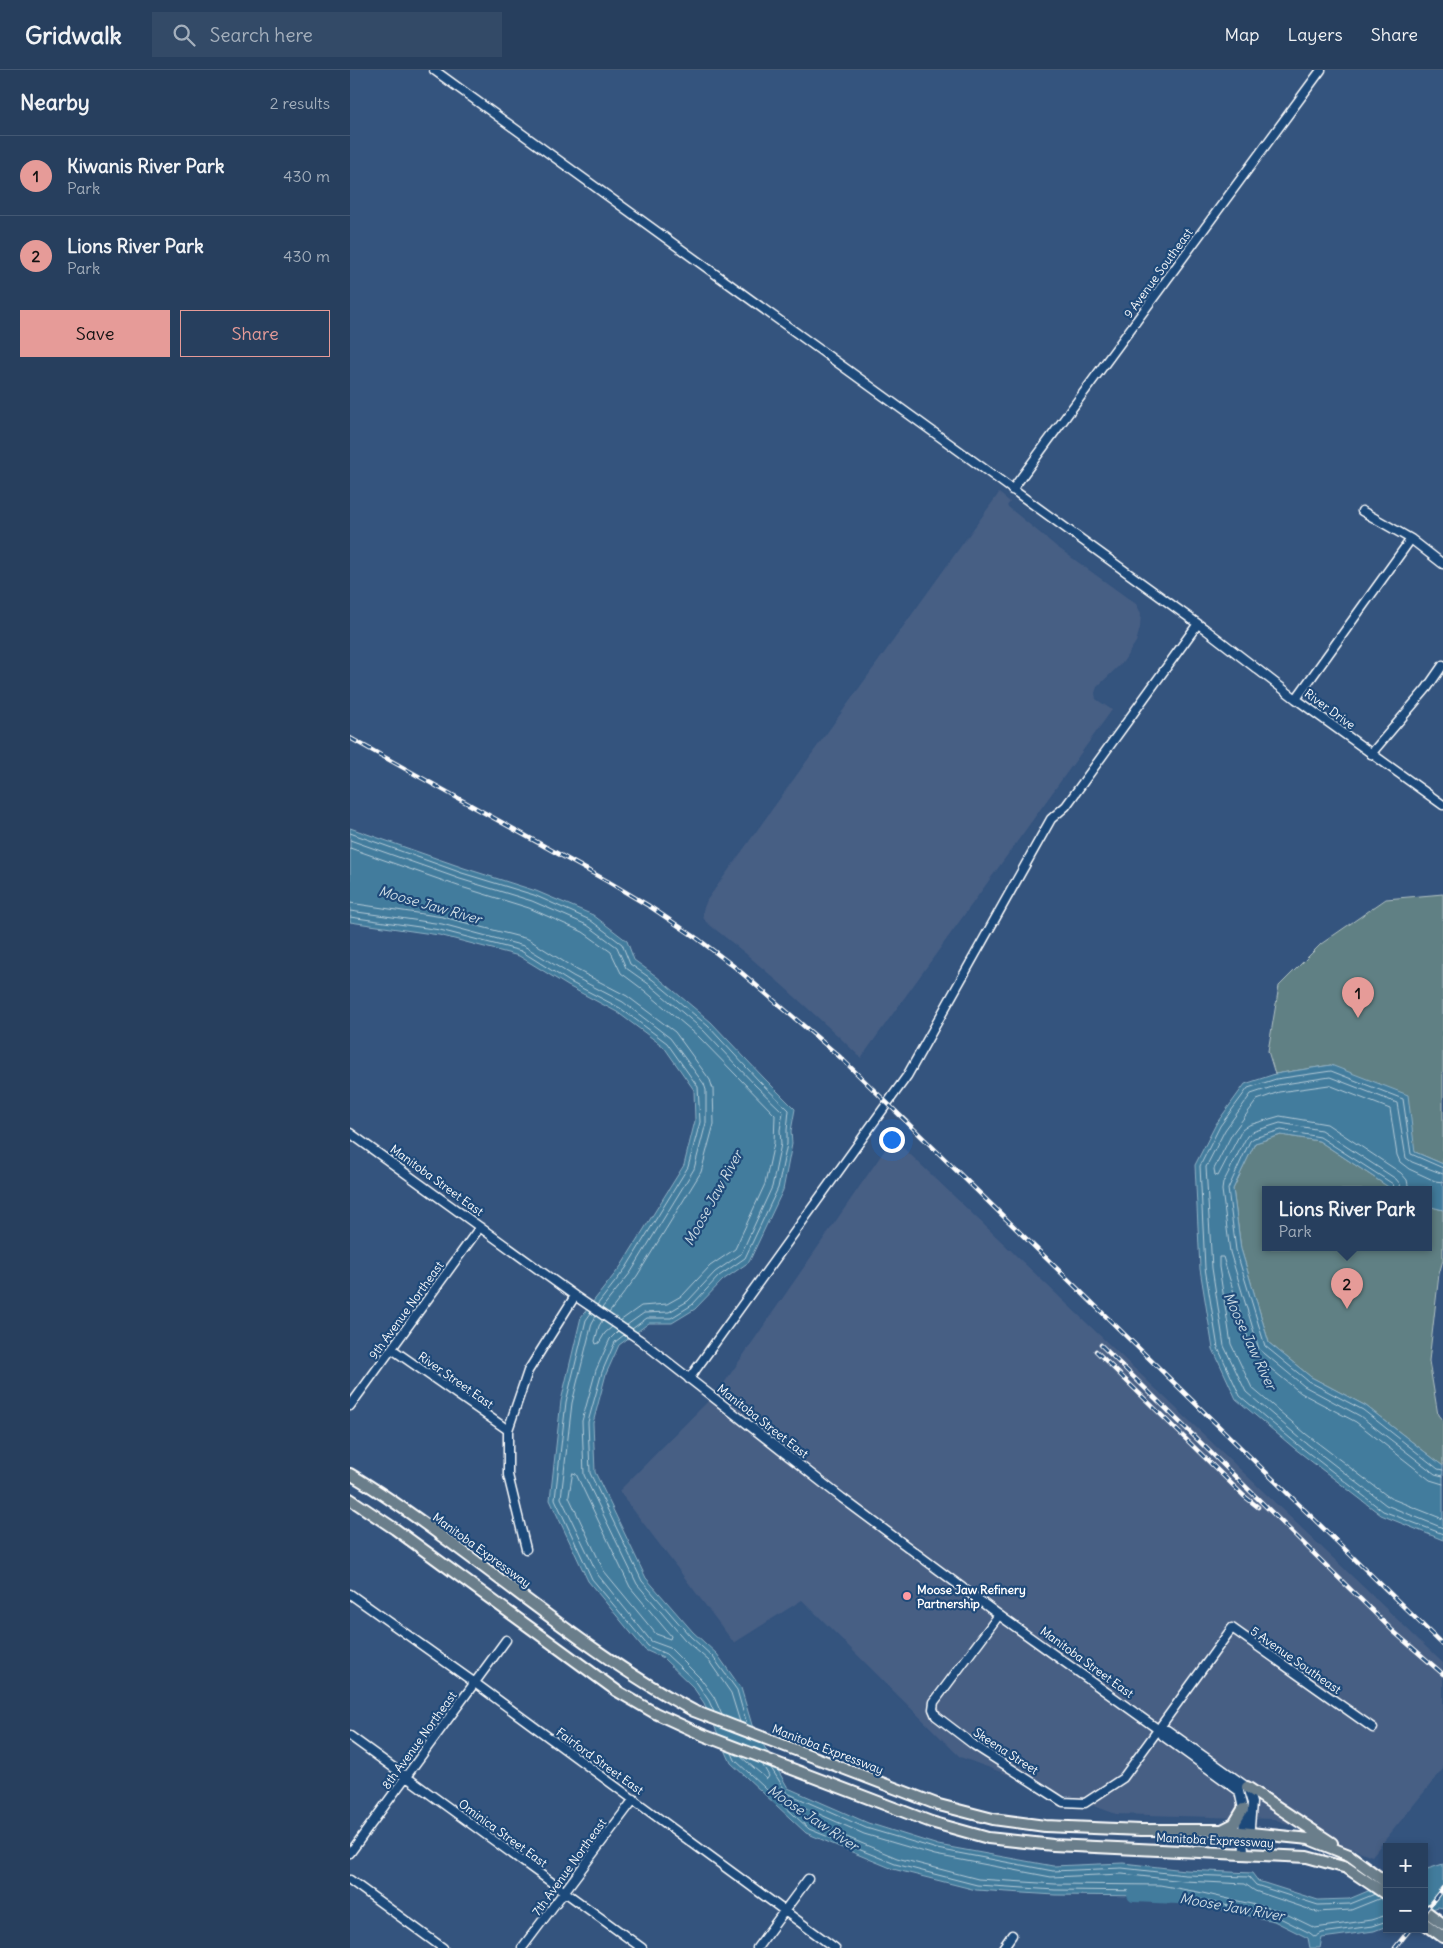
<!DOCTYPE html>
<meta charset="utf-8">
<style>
body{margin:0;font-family:Delius,sans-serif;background:#334a67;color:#f1f3f6}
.controls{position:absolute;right:15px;bottom:15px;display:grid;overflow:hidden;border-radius:0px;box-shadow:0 2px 8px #0003}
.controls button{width:45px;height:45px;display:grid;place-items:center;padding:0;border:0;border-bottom:1px solid #435873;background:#273f5e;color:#f1f3f6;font:25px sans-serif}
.you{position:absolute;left:541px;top:1069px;width:18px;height:18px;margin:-12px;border:4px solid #fff;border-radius:50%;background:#1a73e8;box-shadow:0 0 0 8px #1a73e833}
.badge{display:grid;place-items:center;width:32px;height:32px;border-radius:50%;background:#e69b98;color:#111;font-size:16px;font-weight:700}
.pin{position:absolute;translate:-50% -41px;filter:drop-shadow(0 1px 2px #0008)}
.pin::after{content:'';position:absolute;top:26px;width:18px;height:15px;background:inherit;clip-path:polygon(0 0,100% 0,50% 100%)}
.popup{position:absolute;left:912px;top:1116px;width:170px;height:65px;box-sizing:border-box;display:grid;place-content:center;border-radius:0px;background:#273f5e;filter:drop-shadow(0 1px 4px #0005);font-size:16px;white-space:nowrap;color:#a4afbc}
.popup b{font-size:19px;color:#f1f3f6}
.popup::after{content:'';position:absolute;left:50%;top:100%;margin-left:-10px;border:10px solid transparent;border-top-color:#273f5e}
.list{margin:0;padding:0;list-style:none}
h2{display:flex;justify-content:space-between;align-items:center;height:65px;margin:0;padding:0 20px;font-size:21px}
h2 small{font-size:16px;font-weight:400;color:#a4afbc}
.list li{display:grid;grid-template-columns:32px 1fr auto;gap:15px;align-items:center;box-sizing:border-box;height:80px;padding:0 20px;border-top:1px solid #435873}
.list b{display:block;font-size:19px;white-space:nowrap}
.list p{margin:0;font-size:16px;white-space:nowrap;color:#a4afbc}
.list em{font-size:16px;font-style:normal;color:#a4afbc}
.actions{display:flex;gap:10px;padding:15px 20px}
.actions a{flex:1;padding:11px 0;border:1px solid #e69b98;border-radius:0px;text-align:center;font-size:18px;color:#e69b98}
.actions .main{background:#e69b98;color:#111}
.icon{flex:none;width:28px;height:28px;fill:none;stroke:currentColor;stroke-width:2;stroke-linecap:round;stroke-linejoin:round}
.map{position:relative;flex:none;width:1093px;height:1878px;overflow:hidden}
header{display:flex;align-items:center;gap:30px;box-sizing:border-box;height:70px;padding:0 25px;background:#273f5e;border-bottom:1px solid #435873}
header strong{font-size:24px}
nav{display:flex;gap:28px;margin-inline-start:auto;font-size:18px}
.search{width:350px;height:45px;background:#334a67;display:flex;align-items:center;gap:12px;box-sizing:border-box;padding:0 18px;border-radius:0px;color:#a4afbc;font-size:19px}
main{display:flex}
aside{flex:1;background:#273f5e}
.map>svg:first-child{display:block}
</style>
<header>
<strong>Gridwalk</strong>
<div class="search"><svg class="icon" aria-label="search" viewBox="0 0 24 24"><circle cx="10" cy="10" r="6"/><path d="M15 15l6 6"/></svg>Search here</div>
<nav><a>Map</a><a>Layers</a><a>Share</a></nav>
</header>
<main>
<aside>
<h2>Nearby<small>2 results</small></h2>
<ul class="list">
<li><span class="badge">1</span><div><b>Kiwanis River Park</b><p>Park</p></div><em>430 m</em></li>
<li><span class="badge">2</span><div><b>Lions River Park</b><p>Park</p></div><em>430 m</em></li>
</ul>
<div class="actions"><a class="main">Save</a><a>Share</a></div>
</aside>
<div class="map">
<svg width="1093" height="1878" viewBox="0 0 1093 1878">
<rect width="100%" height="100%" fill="#34547e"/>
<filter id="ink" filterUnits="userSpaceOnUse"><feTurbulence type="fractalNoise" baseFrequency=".02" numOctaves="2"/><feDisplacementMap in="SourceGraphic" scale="10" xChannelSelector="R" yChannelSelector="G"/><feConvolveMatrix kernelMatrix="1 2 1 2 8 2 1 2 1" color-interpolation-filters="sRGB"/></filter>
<g filter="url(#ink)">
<path fill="#465e84" d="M649,423L660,432L657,436L707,477L786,534L791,543L790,558L786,572L773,592L747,617L745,623L746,629L762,640L511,988L486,964L433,916L395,883L356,852L353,847V840L357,830Z
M543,1068L1093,1593V1699L1022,1786L924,1749L766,1744L610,1687L452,1530L384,1573L269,1421L370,1319Z"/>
<path fill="#608084" stroke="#b0c0c2" d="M1093,824V1094L1065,1082L981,995L925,1004L918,981L929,916L971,874L1036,829Z
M931,1065L969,1071L1043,1120H916V1178H1078V1136L1093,1140V1190L1089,1204L1079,1291L1088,1345L1093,1351V1396L1016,1336L961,1307L919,1273L891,1179L883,1119L905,1073Z"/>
<path fill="#437c9d" stroke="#8eb0c4" d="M0,758L114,798L186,821L243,845L277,871L284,890L306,906L361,952L413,1007L445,1039L441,1061L442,1074L433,1120L399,1192L373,1210L345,1239L322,1253H299L269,1275L256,1304L243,1353L245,1402L296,1508L343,1562L367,1584L391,1618L402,1655L438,1718L518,1753L588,1775L703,1796L773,1793L835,1800L902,1803L908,1811L968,1830L999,1829L1037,1813V1856L1024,1861L972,1868L970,1878H960L958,1868L924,1851L808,1826L705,1825L626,1820L543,1799L456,1763L381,1693L354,1633L343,1617L313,1588L295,1580L238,1511L200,1430L211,1331L231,1247L271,1196L334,1095L345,1051L344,1020L314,977L267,942L218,916L169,886L89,865L0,852Z
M981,995L1058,1025L1065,1082L1093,1094V1140L1078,1136V1120H1043L969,1071L931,1065L905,1073L883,1119L891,1179L919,1273L961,1307L1016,1336L1093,1396V1470L1031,1445L944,1378L886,1329L863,1279L850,1199L845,1095L866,1054L895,1014L925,1004Z
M1093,1794V1838L1088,1837L1074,1842V1800Z"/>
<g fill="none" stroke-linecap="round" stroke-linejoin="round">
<path stroke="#b4cbd8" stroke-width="1" d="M0,763L112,803L184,825L240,850L272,874L280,894L303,910L358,956L409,1011L439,1040L437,1060V1074L428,1118L395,1188L369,1206L342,1235L321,1248H297L282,1259
M0,770L110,809L182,831L237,855L267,877L276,898L300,915L353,960L405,1015L433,1042L430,1060L431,1074L422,1117L391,1184L365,1202L338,1231L319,1242L294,1243L277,1255
M0,778L108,816L179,838L233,862L261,882L271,903L295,921L348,966L425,1045L424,1073L415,1114L385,1179L360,1196L333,1225L317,1234L291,1236L270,1251
M0,833L93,847L178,869L227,900L277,926L325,962L360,1010L363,1019L364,1054L351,1102L287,1206L259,1243
M0,841L92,854L174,876L223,906L273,932L320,968L354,1014L356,1020V1053L344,1099L281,1202L252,1238
M0,847L90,860L171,881L220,912L270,938L317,973L348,1017L350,1052L338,1097L276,1198L247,1235
M1093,1098L1061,1084L1053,1029L981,1001L926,1009L898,1018L870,1056L850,1096L855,1198L868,1278L890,1326L947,1374L1033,1441L1093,1464
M1093,1104L1062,1092L1056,1088L1047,1033L980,1007L928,1015L901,1024L875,1060L856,1097L862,1198L874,1276L896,1322L951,1369L1036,1435L1093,1458
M1045,1120L1043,1114L970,1067L931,1060L904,1068L900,1071L878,1119L886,1180L915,1276L958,1311L1013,1340L1088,1399L1093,1400
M1051,1120L1050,1114L1046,1109L971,1060L930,1053L902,1062L897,1066L873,1113L872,1120L880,1182L909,1279L954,1316L1010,1346L1085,1404L1093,1406
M1059,1120L1057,1110L1051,1103L977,1054L930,1046L899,1055L892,1060L868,1106L865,1105L864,1099L882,1064L907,1030L929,1022L979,1015L1040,1039L1047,1085L1050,1092L1059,1099L1085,1111L1093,1112
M241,1243L236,1250L216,1332L205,1429L242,1509L298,1576L316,1584L347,1613L359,1631L364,1642
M246,1246L242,1253L222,1333L211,1428L248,1505L301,1571L320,1578L351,1609L364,1627L372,1645
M252,1251L249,1256L245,1271L246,1274L249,1273L255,1263L262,1257
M268,1261L260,1269L246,1300L232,1351L234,1405L287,1514L335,1570L359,1591L381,1623L390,1652
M274,1265L265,1272L252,1302L238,1352L240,1403L292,1511L340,1566L363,1587L387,1620L397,1655
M223,1403L226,1404L280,1517L321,1566L320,1569L306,1564L254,1501L219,1427Z
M1093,1414L1080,1410L1006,1352L951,1323L905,1286L901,1278L873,1187H869V1197L881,1274L902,1318L956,1364L1040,1428L1093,1449
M382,1683L385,1690L459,1759L545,1794L627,1815L705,1820L809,1821L926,1846L960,1863L965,1867L972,1863L1022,1856L1037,1851
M390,1686L417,1709L419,1706L412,1694
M421,1698L437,1723L516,1758L587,1779L703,1801L772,1798L835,1805L899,1807L906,1815L968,1835L1000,1834L1025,1824
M1031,1828L1001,1840L967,1842L905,1821L895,1814L834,1811L772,1804L701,1807L585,1785L514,1764L451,1736L448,1738L463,1753L547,1788L628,1809L705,1814L810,1815L848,1822L928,1840L965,1858L1021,1850L1037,1845"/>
<path stroke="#437c9d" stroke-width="14" d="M784,1825L828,1827"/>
<defs>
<path id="minor" d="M84,0L855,559L946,629L1093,735
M662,420L971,0
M1012,441L1061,469L1093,494
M946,629L1061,469
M1021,684L1077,618L1093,595
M0,1063L225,1226L290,1270L492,1428L649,1545L809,1660L813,1666L889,1721L893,1739L894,1785
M42,1279L158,1360
M339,1309L557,1006L701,749L716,736L847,555
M0,1336L130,1157
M176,1479L158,1405V1360L178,1301L225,1226
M0,1524L125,1613L485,1878
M649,1545L584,1632L583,1639L586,1646L624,1675L713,1732L735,1733L773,1708L882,1558L1023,1658
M809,1660H817L897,1717L902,1733L899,1768
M0,1666L292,1878
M0,1783L156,1570
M0,1810L93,1878
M172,1878L284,1729
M407,1878L458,1809
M653,1878L662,1865"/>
<path id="major" d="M0,1404C34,1424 66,1447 97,1470C178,1529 256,1594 344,1641L589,1735L643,1749L695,1756L791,1760H871L959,1769L999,1785L1037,1813
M0,1429L45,1459L267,1621L305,1643L353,1665L581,1752L638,1768L703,1775L957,1787L997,1798L1037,1825
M897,1717L982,1773
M872,1760L884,1754L893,1739
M1074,1840L1093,1854
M1074,1853L1093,1867"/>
</defs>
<use href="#minor" stroke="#fff" stroke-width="11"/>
<use href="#major" stroke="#fff" stroke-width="14"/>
<use href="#minor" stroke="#1f4a7a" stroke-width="8"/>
<use href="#major" stroke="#6b7e8b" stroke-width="10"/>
<defs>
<path id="rail" d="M0,668L257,811L299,836L348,869L386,898L490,987L1093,1575
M751,1275L1043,1561L1093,1604
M746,1281L894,1426L908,1437
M1074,1842L1093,1818
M1045,1878L1060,1859"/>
</defs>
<use href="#rail" stroke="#fff" stroke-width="4.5"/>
<use href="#rail" stroke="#1f4a7a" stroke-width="2.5" stroke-dasharray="8" stroke-linecap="butt"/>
</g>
</g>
<circle fill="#ff9aa2" stroke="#1f4a7a" stroke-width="2" cx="557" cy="1526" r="5"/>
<g text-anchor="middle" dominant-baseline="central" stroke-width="4.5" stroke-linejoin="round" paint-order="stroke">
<g font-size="12" fill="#fff" stroke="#1f4a7a">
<text transform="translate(808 203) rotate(-54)">9 Avenue Southeast</text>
<text transform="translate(980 639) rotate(36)">River Drive</text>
<text transform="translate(87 1110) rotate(36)">Manitoba Street East</text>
<text transform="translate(56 1240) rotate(-54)">9th Avenue Northeast</text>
<text transform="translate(106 1310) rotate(35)">River Street East</text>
<text transform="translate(413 1351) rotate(38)">Manitoba Street East</text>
<text transform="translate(132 1480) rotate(36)">Manitoba Expressway</text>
<text transform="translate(946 1590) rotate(35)">5 Avenue Southeast</text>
<text transform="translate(737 1592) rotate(36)">Manitoba Street East</text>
<text transform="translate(69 1670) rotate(-54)">8th Avenue Northeast</text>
<text transform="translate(478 1679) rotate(21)">Manitoba Expressway</text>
<text transform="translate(656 1681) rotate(33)">Skeena Street</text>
<text transform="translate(250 1691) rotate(36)">Fairford Street East</text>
<text transform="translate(153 1763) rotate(36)">Ominica Street East</text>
<text transform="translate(865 1770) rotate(3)">Manitoba Expressway</text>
<text transform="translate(219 1797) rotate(-54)">7th Avenue Northeast</text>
</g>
<g font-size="12" font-weight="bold" fill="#fff" stroke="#1f4a7a" text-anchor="start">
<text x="567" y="1519">Moose Jaw Refinery<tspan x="567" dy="14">Partnership</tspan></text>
</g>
<g font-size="14" font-style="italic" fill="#d0dee6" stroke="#1f4a7a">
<text transform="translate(80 835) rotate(16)">Moose Jaw River</text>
<text transform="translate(363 1128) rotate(-61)">Moose Jaw River</text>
<text transform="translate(900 1271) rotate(65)">Moose Jaw River</text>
<text transform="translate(463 1748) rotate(34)">Moose Jaw River</text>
<text transform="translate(882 1837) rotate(10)">Moose Jaw River</text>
</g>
</g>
</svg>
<div class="controls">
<button>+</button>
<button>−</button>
</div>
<div class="you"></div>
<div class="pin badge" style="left:1008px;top:948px">1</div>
<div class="pin badge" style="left:997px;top:1239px">2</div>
<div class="popup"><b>Lions River Park</b>Park</div>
</div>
</main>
